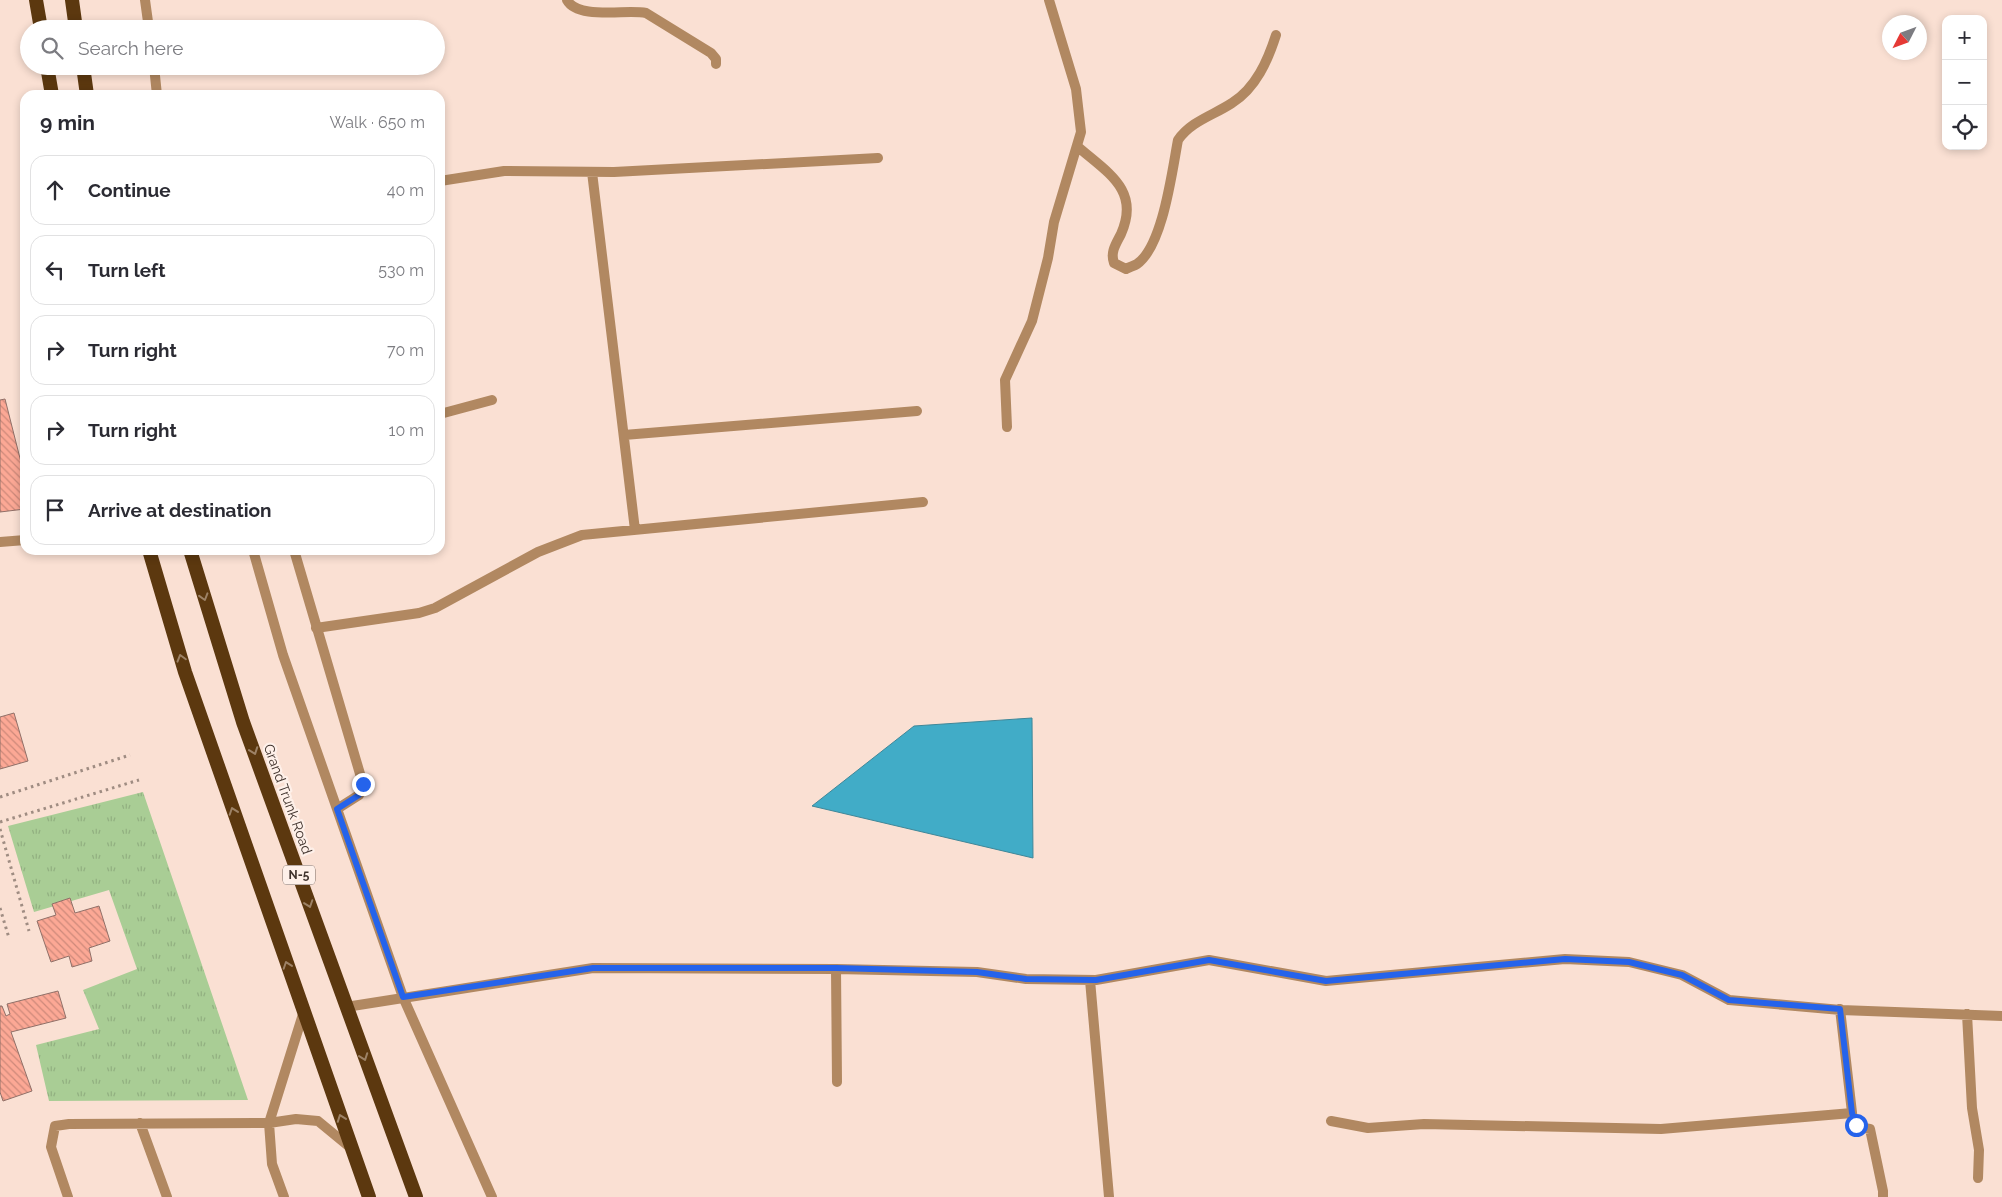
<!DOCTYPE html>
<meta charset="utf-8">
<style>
body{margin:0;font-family:Raleway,sans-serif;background:#f2f2f3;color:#2b2b33}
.controls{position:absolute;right:15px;top:15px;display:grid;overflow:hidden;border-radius:10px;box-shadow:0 2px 8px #0003}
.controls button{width:45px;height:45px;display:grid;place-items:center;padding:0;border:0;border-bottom:1px solid #e1e1e2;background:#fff;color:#2b2b33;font:25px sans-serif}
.compass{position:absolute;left:1882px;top:15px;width:45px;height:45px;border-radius:50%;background:#fff;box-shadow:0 2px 8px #0003;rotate:228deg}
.stop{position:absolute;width:15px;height:15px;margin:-11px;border:4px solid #2563eb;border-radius:50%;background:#fff}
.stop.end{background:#2563eb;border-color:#fff;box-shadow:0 1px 5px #0008}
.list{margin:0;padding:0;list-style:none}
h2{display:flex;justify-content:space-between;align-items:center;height:65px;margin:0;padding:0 20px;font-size:21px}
h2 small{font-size:16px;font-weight:400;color:#7c7c81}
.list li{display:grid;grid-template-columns:32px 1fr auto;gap:15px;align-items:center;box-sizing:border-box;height:70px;margin:0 10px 10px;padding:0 10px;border:1px solid #e1e1e2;border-radius:15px}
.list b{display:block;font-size:19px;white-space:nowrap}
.list em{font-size:16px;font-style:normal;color:#7c7c81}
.icon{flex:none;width:28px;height:28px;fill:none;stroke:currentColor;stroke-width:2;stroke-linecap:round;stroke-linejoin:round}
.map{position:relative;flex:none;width:2002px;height:1197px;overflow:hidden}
.search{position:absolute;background:#fff;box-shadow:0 2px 8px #0003;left:20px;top:20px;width:425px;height:55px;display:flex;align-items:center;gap:12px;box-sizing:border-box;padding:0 18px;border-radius:28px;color:#7c7c81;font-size:19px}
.panel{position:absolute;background:#fff;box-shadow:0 2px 8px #0003;left:20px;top:90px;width:425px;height:465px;border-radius:15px}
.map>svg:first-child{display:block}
</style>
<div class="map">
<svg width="2002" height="1197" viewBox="0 0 2002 1197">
<defs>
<pattern id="grass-tufts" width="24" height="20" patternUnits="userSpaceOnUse" patternTransform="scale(1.25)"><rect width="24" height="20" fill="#a9cd95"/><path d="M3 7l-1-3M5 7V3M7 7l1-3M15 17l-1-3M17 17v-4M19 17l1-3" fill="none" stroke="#92b081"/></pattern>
<pattern id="building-back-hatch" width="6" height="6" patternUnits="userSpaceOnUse" patternTransform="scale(1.25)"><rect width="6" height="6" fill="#fca895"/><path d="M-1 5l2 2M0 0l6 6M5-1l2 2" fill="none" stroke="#cd897a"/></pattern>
</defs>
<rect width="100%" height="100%" fill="#fae0d3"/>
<path fill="url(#grass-tufts)" d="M143,792L248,1100L49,1101L36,1045L99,1029L83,990L137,969L109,890L34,912L8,826Z"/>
<path fill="#41acc7" stroke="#408798" d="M1032,718L1033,858L812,806L914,726Z"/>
<path fill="url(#building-back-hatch)" stroke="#907068" d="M5,399L25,478V509L0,512V400Z
M14,713L28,761L0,769V717Z
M70,898L75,913L99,906L110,941L89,948L92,961L72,967L69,956L51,962L37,921L56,915L52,904Z
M58,991L66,1018L11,1032L32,1091L3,1101L0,1092V1006H2L6,1016L10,1014L7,1004Z"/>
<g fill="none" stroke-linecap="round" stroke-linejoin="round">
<path stroke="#9f8c82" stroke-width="3" stroke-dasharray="2.5 4" stroke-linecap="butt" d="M0,797L130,755
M0,822L139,780
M0,829L29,931
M0,908L9,938"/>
<path stroke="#b18861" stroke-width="10" d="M145,0L149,29
M154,66L157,95
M440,414L492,400
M253,550L283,655L403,997L492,1197
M294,550L363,784L359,795L337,809"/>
<path stroke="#b18861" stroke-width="10" d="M567,0C578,20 627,9 646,13L711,53L716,59V64
M1077,146C1106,172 1141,189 1121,234C1116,244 1110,252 1114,263L1126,269C1129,267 1134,266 1137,264C1163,246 1172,171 1178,140C1191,121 1214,115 1232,103C1256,88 1268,60 1276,35
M592,172L635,530
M440,181L504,171L614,172L878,158
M1007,427L1005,380L1032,321L1048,258L1054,222L1081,132L1076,89L1049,0
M624,435L917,411
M0,542L25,540
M316,628L419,613L435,608L538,552L582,535L923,502
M836,969L837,1082
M1090,980L1109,1197
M346,1007L593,968L836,969L977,972L1026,979L1096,980L1209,960L1326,981L1565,959L1629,962L1682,975L1729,1000L1841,1010L2002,1016
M1840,1009L1853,1121L1858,1127L1870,1129L1883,1191V1197
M304,1011L269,1123L296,1119L318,1121L352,1149
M1967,1014L1972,1108L1979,1150L1978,1178
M1331,1121L1368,1128L1424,1124L1661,1129L1852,1113
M140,1123L167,1197
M68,1197L51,1147L55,1126L69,1124L269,1123L272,1164L284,1197"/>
<path stroke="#5c380f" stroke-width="14" d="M36,0L41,29
M72,0L76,29
M47,66L52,95
M83,66L87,95
M149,550L185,672L369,1197
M190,550L243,722L416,1197"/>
</g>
<defs><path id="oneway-chevron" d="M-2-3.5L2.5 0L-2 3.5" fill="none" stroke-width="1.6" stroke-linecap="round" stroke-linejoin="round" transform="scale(1.25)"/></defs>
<g stroke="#9d8266">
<use href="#oneway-chevron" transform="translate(204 597) rotate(73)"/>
<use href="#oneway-chevron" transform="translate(181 658) rotate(-106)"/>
<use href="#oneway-chevron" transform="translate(254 751) rotate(70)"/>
<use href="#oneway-chevron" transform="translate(233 811) rotate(-109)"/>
<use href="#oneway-chevron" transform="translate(309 904) rotate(71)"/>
<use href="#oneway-chevron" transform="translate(287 965) rotate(-109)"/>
<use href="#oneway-chevron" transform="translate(364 1057) rotate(70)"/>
<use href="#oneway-chevron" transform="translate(341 1118) rotate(-110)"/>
</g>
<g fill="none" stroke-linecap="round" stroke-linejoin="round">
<path stroke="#2563eb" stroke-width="6" d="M363,784L359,795L337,809L403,997L593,968H836L977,972L1026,979L1096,980L1209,960L1326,981L1565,959L1629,962L1682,975L1729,1000L1840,1009L1852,1113L1856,1125"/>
</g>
<g text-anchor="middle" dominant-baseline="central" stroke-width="4.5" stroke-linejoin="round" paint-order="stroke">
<rect fill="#fef0e9" stroke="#786b65" stroke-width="1" x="283" y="865.5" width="32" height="19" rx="4"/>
<g font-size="12" font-weight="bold" fill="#3f322c">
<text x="299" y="875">N-5</text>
</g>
<g font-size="14" fill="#3f322c" stroke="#fef0e9">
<text transform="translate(288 799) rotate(70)">Grand Trunk Road</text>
</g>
</g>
</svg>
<div class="controls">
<button>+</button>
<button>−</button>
<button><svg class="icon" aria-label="locate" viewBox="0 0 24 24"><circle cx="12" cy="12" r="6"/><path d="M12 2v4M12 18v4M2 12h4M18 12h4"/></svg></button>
</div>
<svg class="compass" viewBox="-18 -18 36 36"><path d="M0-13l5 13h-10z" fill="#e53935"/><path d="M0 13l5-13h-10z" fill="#7c7c81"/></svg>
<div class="stop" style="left:1856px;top:1125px"></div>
<div class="stop end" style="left:363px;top:784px"></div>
<div class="search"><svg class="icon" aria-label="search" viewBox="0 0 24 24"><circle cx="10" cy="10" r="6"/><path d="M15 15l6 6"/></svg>Search here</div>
<section class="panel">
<h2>9 min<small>Walk · 650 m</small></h2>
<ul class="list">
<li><svg class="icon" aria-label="ahead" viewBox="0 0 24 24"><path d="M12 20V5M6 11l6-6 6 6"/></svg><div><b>Continue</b></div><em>40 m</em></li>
<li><svg class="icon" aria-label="left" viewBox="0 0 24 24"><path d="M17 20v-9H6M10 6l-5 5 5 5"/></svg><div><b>Turn left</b></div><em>530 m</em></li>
<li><svg class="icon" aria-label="right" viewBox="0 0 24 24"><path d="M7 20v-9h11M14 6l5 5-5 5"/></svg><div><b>Turn right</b></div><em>70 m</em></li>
<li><svg class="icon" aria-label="right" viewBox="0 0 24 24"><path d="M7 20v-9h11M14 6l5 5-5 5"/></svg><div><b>Turn right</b></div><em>10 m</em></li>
<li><svg class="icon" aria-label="arrive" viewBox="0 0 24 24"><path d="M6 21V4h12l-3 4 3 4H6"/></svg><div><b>Arrive at destination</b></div></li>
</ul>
</section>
</div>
